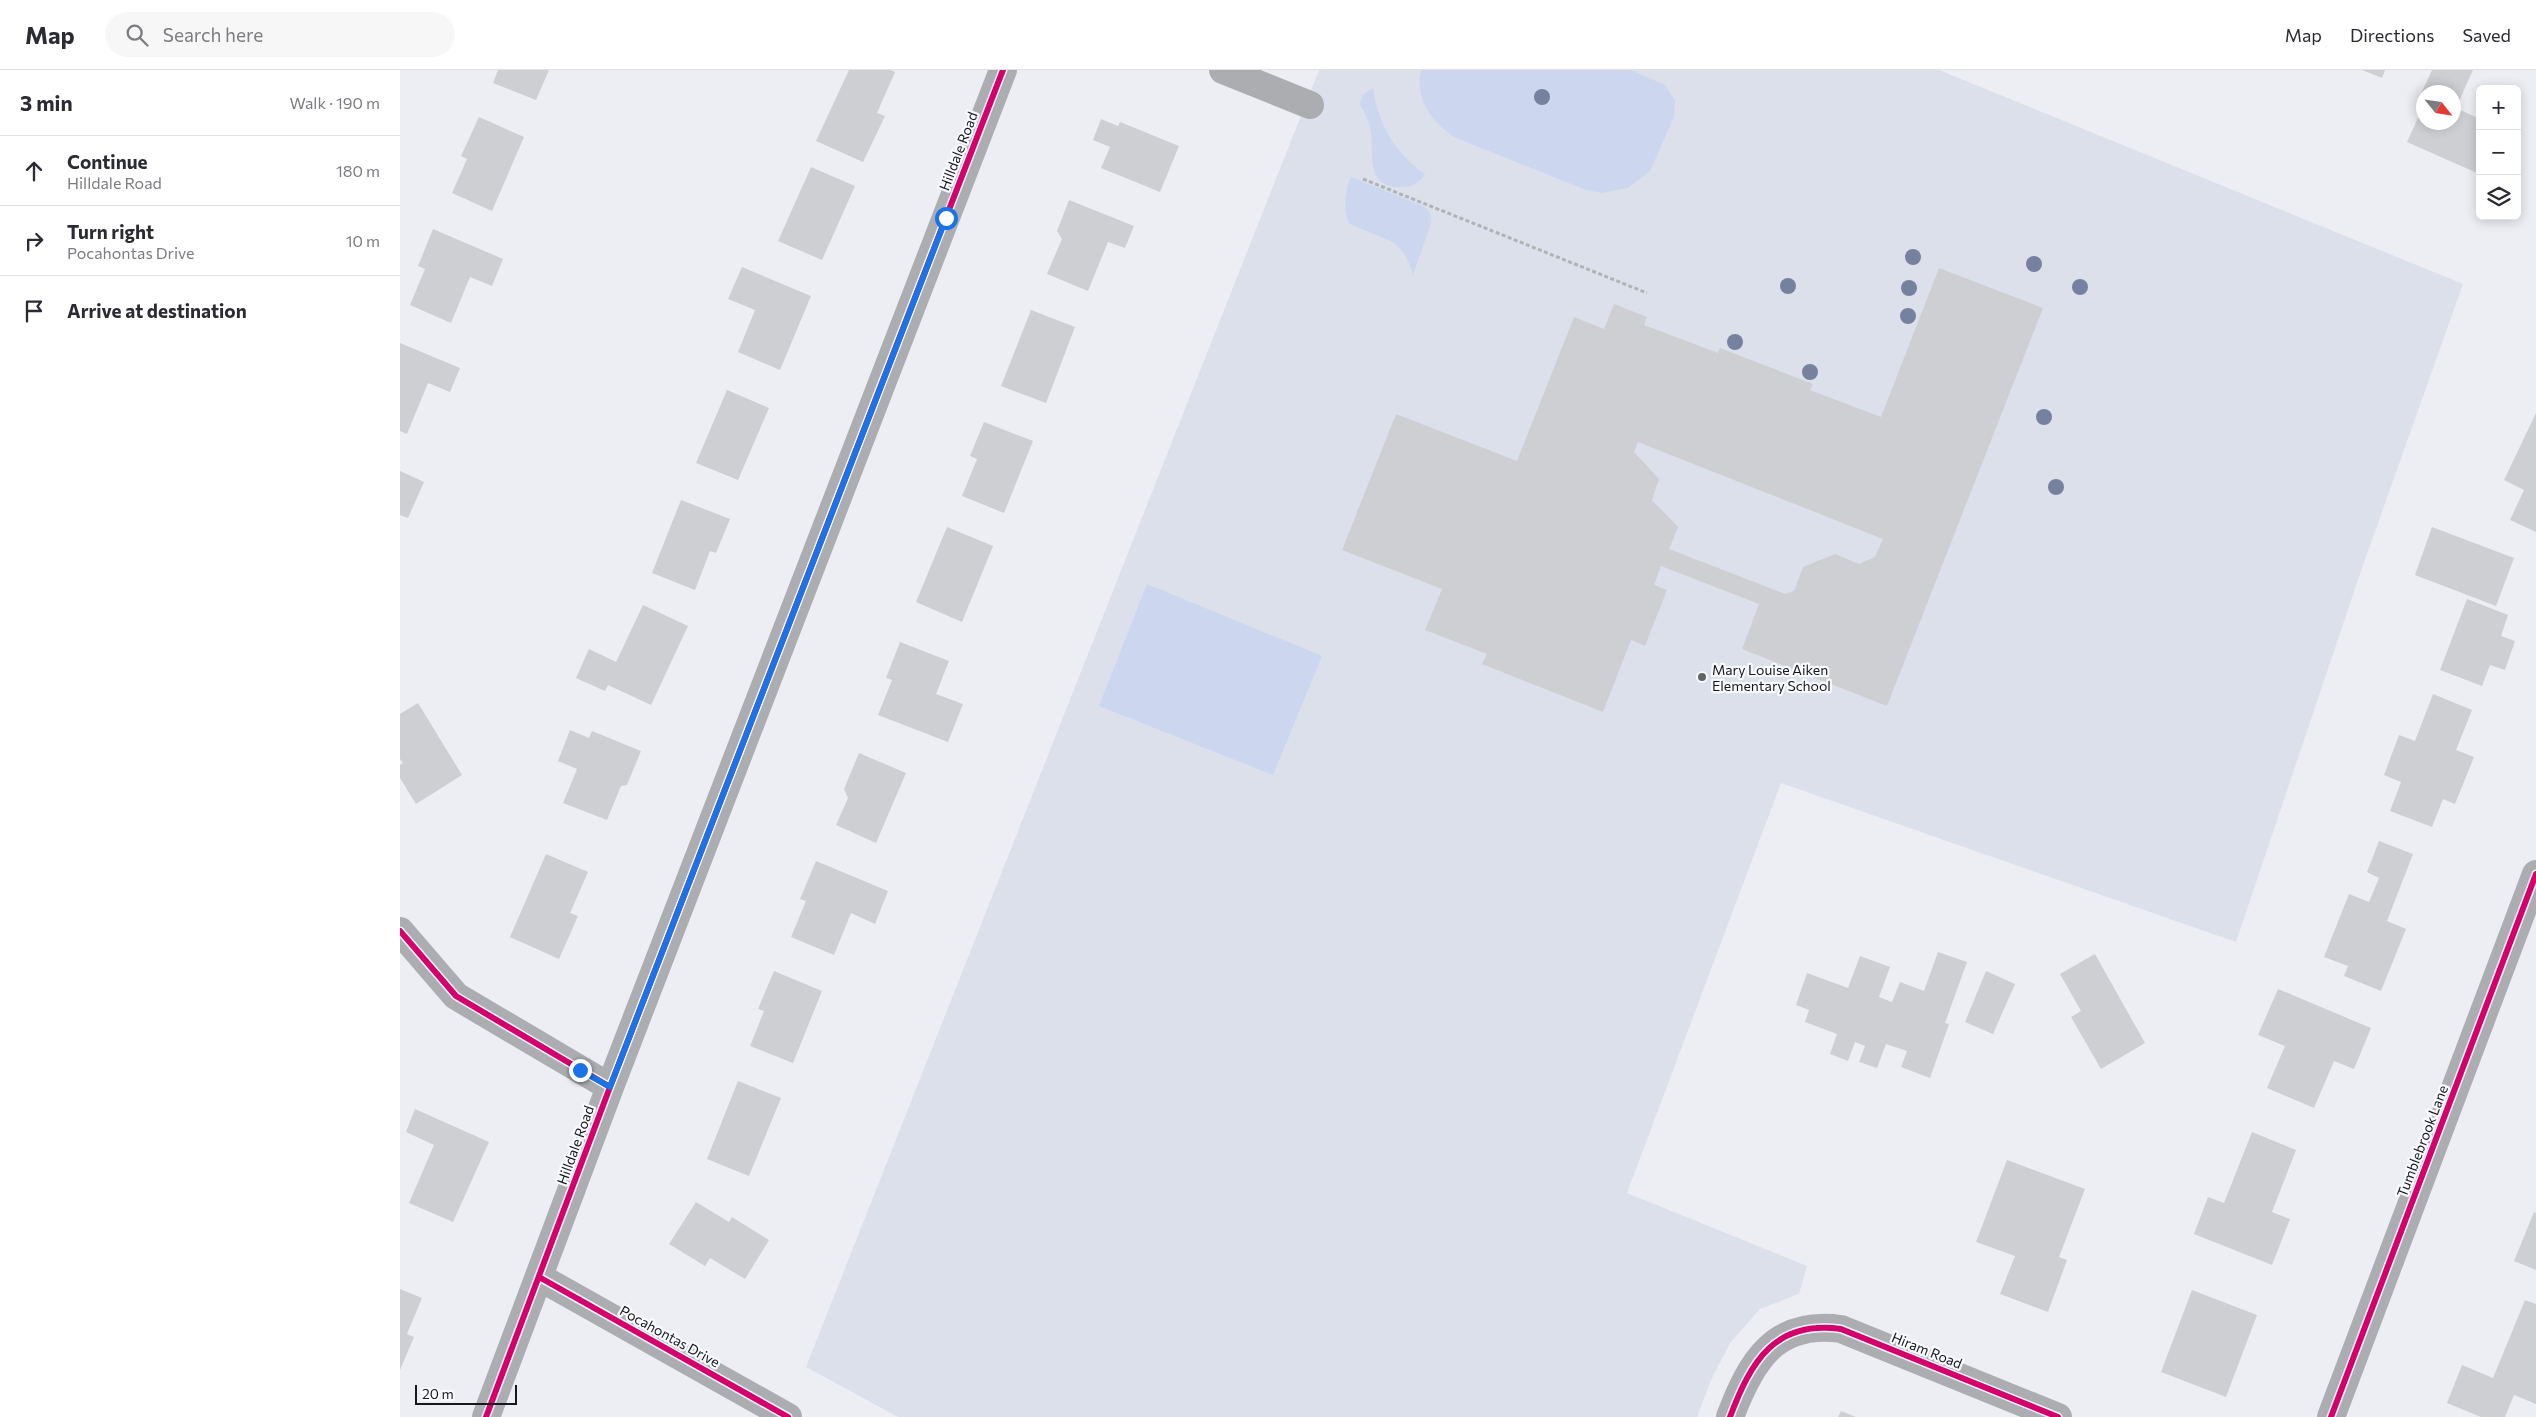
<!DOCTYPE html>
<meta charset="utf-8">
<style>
body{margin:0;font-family:Commissioner,sans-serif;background:#f7f7f7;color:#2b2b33}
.controls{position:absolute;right:15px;top:15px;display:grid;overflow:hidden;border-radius:8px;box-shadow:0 2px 12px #0003}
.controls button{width:45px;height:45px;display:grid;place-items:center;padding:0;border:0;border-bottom:1px solid #e1e1e2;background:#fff;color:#2b2b33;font:25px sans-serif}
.compass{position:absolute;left:2016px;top:15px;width:45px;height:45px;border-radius:50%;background:#fff;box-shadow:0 2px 12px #0003;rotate:120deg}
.scale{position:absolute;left:15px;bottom:12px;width:102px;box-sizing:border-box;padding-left:5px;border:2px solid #16181b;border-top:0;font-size:14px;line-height:18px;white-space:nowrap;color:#16181b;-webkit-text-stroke:4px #f8fafe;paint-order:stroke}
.stop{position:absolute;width:15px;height:15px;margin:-11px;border:4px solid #1a73e8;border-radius:50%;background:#fff}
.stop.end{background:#1a73e8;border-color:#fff;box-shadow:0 1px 5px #0008}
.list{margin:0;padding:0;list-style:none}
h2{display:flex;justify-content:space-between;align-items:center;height:65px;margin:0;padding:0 20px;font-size:21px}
h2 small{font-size:16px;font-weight:400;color:#7c7c81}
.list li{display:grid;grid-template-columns:32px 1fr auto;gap:15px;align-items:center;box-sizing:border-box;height:70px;padding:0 20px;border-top:1px solid #e1e1e2}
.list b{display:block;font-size:19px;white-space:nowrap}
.list p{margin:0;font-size:16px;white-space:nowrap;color:#7c7c81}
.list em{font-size:16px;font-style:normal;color:#7c7c81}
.icon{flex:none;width:28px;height:28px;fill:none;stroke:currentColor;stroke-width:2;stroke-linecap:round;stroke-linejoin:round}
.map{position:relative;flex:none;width:2136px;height:1347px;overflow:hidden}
header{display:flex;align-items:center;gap:30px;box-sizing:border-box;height:70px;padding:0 25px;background:#fff;border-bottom:1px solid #e1e1e2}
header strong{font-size:24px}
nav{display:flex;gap:28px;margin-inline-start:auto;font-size:18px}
.search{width:350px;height:45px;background:#f7f7f7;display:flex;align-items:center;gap:12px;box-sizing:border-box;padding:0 18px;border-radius:28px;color:#7c7c81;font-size:19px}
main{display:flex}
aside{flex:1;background:#fff}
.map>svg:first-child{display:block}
</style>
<header>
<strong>Map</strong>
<div class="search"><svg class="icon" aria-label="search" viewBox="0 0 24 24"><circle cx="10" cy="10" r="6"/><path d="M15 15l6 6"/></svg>Search here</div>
<nav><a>Map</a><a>Directions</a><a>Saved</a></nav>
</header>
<main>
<aside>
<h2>3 min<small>Walk · 190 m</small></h2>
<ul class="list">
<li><svg class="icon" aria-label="ahead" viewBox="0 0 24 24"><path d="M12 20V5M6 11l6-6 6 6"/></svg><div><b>Continue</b><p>Hilldale Road</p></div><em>180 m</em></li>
<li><svg class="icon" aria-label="right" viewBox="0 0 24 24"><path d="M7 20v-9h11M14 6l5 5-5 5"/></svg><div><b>Turn right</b><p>Pocahontas Drive</p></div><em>10 m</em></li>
<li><svg class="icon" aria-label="arrive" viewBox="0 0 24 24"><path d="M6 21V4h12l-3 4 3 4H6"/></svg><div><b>Arrive at destination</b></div></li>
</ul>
</aside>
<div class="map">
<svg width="2136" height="1347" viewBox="0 0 2136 1347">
<rect width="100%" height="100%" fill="#eceef3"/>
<path fill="#dbe0ea" d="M919,0H1539L2063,214L1961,501L1836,872L1381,713L1227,1123L1407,1196L1399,1224L1360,1239L1330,1273L1311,1310L1297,1347H498L406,1297Z"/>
<path fill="#ccd7ef" d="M1021,0H1231L1265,15L1275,31L1274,47L1250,101L1228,118L1202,123L1186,120L1054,67C1031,51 1015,29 1021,0Z
M973,18C978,54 995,83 1025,104C1020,112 1012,117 1003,117C965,119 974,85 971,62C969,52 965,42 959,34L964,24Z
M951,107L1023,136C1031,143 1033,147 1030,156L1013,205C1002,163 982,172 949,153C943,139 945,121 951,107Z
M747,514L922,586L873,705L699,636Z"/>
<path fill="#cecfd3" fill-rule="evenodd" d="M98,0H149L136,30L93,13Z
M449,0H490L495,2L477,43L485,46L463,92L416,71Z
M1962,0H1985L1982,8Z
M2032,0H2073L2056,38L2080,49V98L2077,103L2007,72L2024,35V52H2054V22H2024V30L2019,28Z
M79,47L124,67L92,141L52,123L67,89L61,86Z
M701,49L718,56L720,52L779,76L760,122L701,98L710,77L693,70Z
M411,97L455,116L422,190L378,171Z
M669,130L734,156L725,178L708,172L688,221L647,204L662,169L657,161Z
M33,159L103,189L92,216L70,207L51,253L10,235L25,199L18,196Z
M342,197L411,226L380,300L338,282L355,240L328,229Z
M1539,198L1643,238L1487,636L1342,579L1359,534L1261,496L1254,515L1267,520L1245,576L1231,570L1203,642L1082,594L1087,584L1025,560L1042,519L942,480L996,344L1117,391L1174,247L1204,259L1214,234L1247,247L1244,255L1318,283L1320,278L1413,314L1410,320L1481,347ZM1238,372L1483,469L1475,487L1459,494L1435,484L1403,497L1394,521L1385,524L1269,479L1278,457L1252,430L1259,409L1234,382Z
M631,240L675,257L646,333L601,316Z
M0,273L60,298L50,322L28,313L7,364L0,361Z
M327,320L369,338L338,410L296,393Z
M2136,343V462L2110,450L2124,420L2104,410Z
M584,352L633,371L604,443L562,426L577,389L570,386Z
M0,401L24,412L8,448L0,445Z
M281,430L330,449L316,483L310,481L295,520L252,503Z
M547,457L593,476L562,552L516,532Z
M2032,457L2114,488L2096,536L2015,505Z
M2067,529L2108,545L2101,566L2115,571L2105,600L2090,595L2082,616L2040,600Z
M243,535L288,556L251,635L208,615L205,621L176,608L189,579L216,592Z
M500,572L549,591L536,624L563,634L548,672L478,645L492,610L486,608Z
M2033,624L2072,640L2056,680L2074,687L2055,734L2043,729L2032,757L1990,741L2001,712L1984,705L1999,665L2015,671Z
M18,633L62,705L16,734L0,708V695L3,693L0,689V644Z
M170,660L189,668L192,661L241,681L227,715L221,716L207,750L163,733L177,699L158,691Z
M459,683L506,703L476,773L436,755L448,728L444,719Z
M1979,771L2013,784L1987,851L2006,859L1981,921L1944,906L1948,896L1924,887L1949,824L1969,832L1979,808L1967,802Z
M146,784L188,802L170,843L178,846L159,889L110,867Z
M416,791L488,821L475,854L451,843L434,885L391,867L406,831L400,829Z
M1538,882L1567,892L1545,953L1549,954L1530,1008L1501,997L1507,981L1486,974L1477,998L1459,992L1465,976L1455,972L1448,991L1430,984L1437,964L1405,952L1409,940L1396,935L1407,903L1448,918L1460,886L1490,897L1479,927L1492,932L1500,912L1524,921Z
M1695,884L1745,973L1701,999L1671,947L1681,941L1660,904Z
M374,901L422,921L393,993L350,976L364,941L358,939Z
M1586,901L1615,914L1593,964L1565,952Z
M1878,919L1971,958L1954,999L1934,991L1914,1038L1867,1018L1885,976L1858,965Z
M338,1011L381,1028L349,1106L307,1089Z
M15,1039L89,1072L53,1152L9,1133L34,1075L6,1062Z
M1852,1062L1896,1080L1872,1142L1890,1149L1872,1195L1794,1164L1808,1127L1824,1133Z
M1607,1090L1685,1119L1659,1187L1667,1190L1648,1242L1600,1224L1615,1186L1576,1172Z
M296,1132L329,1152L332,1147L369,1170L345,1209L310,1188L305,1196L269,1174Z
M2134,1142L2136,1143V1200L2114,1191Z
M0,1219L22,1228L7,1264L14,1267L0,1300Z
M1792,1220L1857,1245L1826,1327L1761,1302Z
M2125,1230L2136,1234V1334L2114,1325L2105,1347H2081L2047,1333L2062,1295L2093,1308Z
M1441,1341L1456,1347H1438Z"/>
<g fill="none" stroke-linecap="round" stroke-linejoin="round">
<path stroke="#b0b2b6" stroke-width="3" stroke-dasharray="4 2.5" stroke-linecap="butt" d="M963,109L1247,223"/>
<path stroke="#acadb0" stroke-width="28" d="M823,0L910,35
M0,861L56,926L210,1017
M139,1207L388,1347
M86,1347L210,1017L603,0
M1330,1347C1351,1291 1375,1250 1441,1259L1658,1347"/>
<path stroke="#abadb0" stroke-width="28" d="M1931,1347L2136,804"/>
<defs>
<path id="cycleway" d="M0,861L56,926L210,1017
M139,1207L388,1347
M86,1347L210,1017L603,0
M1330,1347C1351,1291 1375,1250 1441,1259L1658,1347
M1931,1347L2136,804"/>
</defs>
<use href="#cycleway" stroke="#f8fafe" stroke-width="9"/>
<use href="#cycleway" stroke="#d6006c" stroke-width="6"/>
</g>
<g fill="#76819f">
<circle cx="1142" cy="27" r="8"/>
<circle cx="1513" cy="187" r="8"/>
<circle cx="1634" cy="194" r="8"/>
<circle cx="1388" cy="216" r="8"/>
<circle cx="1680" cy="217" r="8"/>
<circle cx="1509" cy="218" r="8"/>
<circle cx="1508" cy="246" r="8"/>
<circle cx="1335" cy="272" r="8"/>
<circle cx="1410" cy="302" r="8"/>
<circle cx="1644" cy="347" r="8"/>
<circle cx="1656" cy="417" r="8"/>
</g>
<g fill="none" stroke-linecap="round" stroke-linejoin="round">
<path stroke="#1a73e8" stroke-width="6" d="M180,1000L210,1017L546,148"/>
</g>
<circle fill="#616367" stroke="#f8fafe" stroke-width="2" cx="1302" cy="607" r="5"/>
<g text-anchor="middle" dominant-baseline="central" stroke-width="4.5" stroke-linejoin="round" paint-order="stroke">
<g font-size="14" fill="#16181b" stroke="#f8fafe">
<text transform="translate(558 81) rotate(-69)">Hilldale Road</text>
<text transform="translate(2022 1071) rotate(-69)">Tumblebrook Lane</text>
<text transform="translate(175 1075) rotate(-70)">Hilldale Road</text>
<text transform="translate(270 1266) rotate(29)">Pocahontas Drive</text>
<text transform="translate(1527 1280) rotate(22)">Hiram Road</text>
</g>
<g font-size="14" fill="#16181b" stroke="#f8fafe" text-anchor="start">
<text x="1312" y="599">Mary Louise Aiken<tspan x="1312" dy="16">Elementary School</tspan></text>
</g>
</g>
</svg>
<div class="controls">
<button>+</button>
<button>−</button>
<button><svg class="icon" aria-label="layers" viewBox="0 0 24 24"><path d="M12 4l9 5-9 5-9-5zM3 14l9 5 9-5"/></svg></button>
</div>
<svg class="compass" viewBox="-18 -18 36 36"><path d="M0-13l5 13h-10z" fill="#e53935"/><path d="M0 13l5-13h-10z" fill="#7c7c81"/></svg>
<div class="scale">20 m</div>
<div class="stop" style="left:546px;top:148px"></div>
<div class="stop end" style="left:180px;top:1000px"></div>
</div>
</main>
